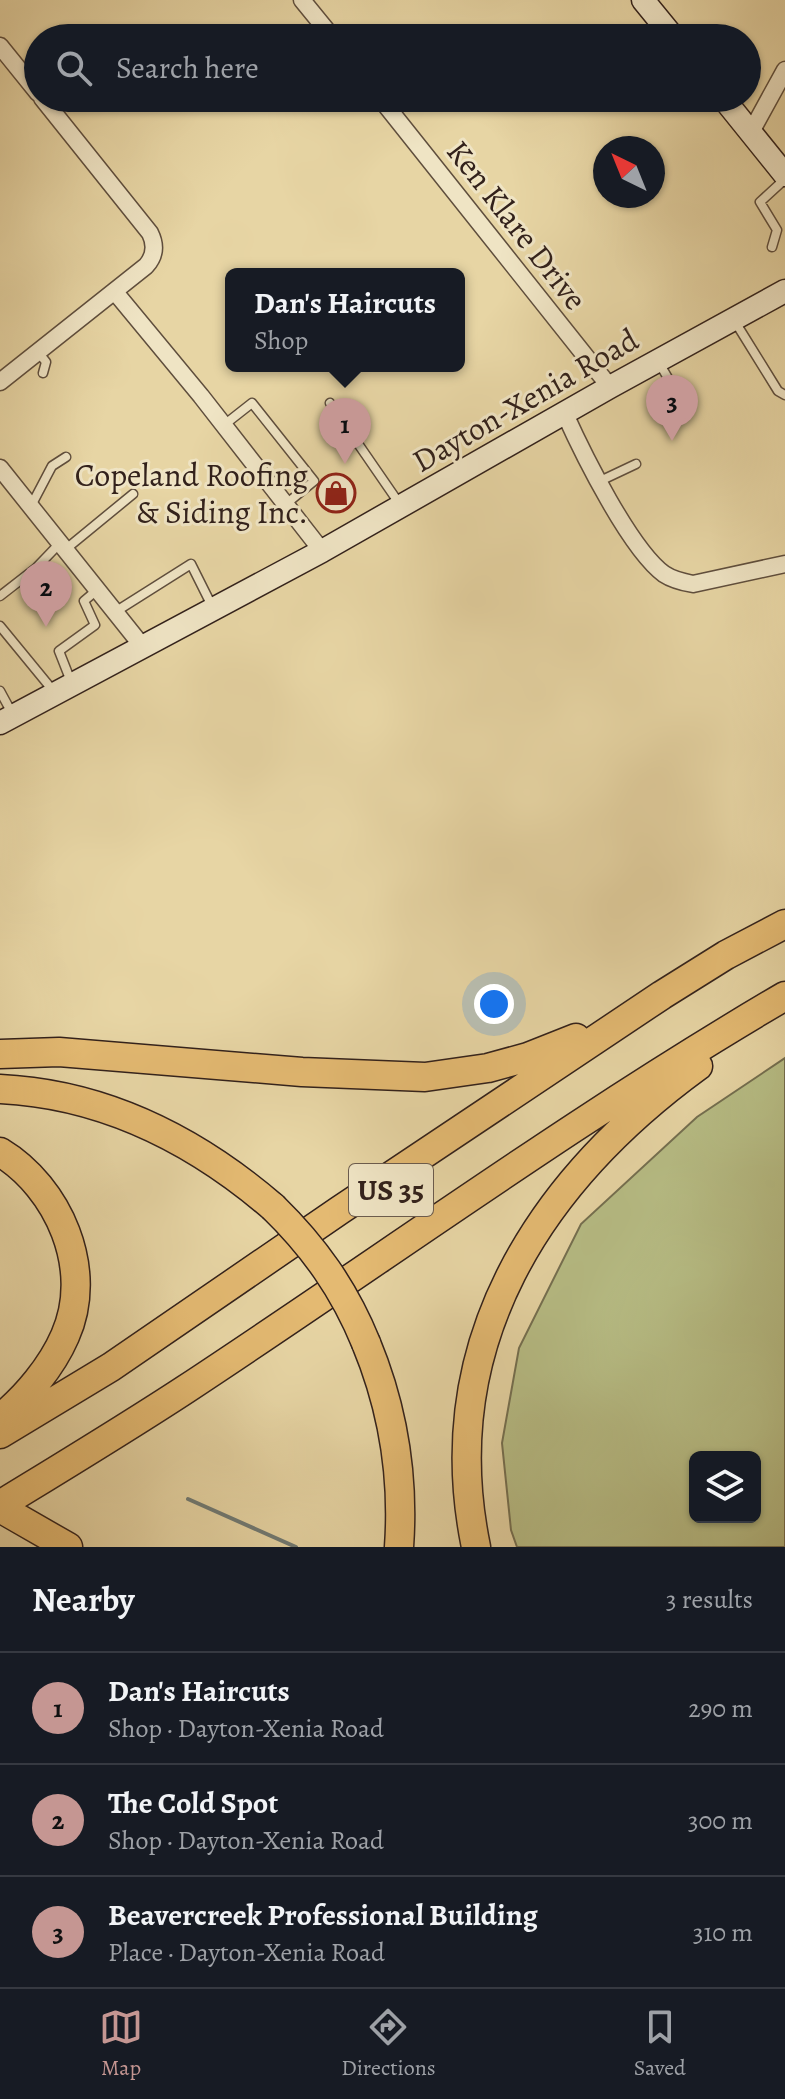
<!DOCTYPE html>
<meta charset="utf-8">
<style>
body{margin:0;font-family:Alegreya,serif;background:#20242c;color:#f1f3f6}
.controls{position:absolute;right:24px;bottom:24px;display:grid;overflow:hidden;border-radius:12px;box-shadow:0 2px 6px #0004}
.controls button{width:72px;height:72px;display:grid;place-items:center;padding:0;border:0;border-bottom:2px solid #363941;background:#171b24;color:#f1f3f6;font:40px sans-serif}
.compass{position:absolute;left:593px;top:136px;width:72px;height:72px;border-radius:50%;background:#171b24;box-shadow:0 2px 6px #0004;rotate:317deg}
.you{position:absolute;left:494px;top:1004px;width:28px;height:28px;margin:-20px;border:6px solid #fff;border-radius:50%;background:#1a73e8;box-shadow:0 0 0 12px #1a73e833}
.badge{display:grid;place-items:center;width:52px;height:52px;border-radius:50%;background:#c59692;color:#111;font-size:26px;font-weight:700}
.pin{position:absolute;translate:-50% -66px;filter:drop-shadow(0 2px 4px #0008)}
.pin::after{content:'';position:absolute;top:42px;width:28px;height:24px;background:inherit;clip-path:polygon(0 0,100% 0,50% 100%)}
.popup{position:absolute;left:225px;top:268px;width:240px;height:104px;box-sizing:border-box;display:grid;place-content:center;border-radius:12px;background:#171b24;filter:drop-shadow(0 2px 6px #0005);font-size:26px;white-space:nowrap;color:#9ea1a6}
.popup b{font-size:30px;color:#f1f3f6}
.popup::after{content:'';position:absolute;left:50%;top:100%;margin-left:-16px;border:16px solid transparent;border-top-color:#171b24}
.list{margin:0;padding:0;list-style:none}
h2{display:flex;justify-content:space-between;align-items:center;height:104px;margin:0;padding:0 32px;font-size:34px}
h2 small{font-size:26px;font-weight:400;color:#9ea1a6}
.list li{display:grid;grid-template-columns:52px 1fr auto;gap:24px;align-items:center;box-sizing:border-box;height:112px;padding:0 32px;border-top:2px solid #363941}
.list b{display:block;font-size:30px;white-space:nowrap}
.list p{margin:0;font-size:26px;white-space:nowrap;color:#9ea1a6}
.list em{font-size:26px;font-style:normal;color:#9ea1a6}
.icon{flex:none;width:44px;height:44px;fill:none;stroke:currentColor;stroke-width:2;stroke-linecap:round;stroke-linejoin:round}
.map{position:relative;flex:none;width:785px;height:1547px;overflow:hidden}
.search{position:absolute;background:#171b24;box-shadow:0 2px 6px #0004;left:24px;right:24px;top:24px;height:88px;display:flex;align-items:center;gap:20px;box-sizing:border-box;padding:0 28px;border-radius:44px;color:#9ea1a6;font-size:30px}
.sheet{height:440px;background:#171b24}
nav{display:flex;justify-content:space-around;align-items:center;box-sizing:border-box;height:112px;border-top:2px solid #363941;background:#171b24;font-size:22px;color:#9ea1a6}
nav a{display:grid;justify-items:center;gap:4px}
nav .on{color:#c59692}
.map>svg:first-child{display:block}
</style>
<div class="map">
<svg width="785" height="1547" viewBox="0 0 785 1547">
<rect width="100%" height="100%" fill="#e7d5a4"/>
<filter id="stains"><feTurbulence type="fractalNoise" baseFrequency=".0025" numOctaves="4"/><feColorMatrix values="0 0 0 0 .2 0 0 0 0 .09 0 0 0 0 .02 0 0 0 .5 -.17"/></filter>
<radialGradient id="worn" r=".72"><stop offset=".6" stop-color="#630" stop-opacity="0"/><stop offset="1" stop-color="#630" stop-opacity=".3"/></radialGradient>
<path fill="#b7bd85" stroke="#746f50" stroke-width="2" fill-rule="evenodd" d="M785,1058V1547H517L511,1530L502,1443L519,1348L581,1224L697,1117ZM695,1457H755V1517H695Z"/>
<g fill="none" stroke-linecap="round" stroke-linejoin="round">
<path stroke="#707a74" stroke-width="4" d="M188,1499L296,1547"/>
<defs>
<path id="lane" d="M772,247L777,230L760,202L785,179
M734,320L778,391L785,395
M38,352L46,362L43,373
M658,361L679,397
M330,403L401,506
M224,425L252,403L314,481L286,504
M600,481L636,464
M31,506L52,466L66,457
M66,549L133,494
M0,596L36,568L60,543
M115,612L191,564L213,608
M0,626L55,693
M72,684L59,651L95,625L84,601L97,590
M0,691L13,715"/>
<path id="street" d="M302,0L333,38
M0,46L38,93
M380,98L610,387
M751,132L785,70
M115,292L201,396L322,551
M0,382L146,266C155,256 156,245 150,233L42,98
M565,414C583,454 630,549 664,574C673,580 682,582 693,584L785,564
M0,468L143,647"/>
<path id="secondary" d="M643,0L674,38
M723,98L785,175
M0,723L322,551L610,387L785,291"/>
<path id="highway" d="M0,1054L59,1052L302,1072L425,1077L488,1068L528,1057L576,1038
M0,1089C104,1094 195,1140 273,1207
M0,1152C58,1187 95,1269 65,1336C52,1366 26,1398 0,1418
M366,1343C393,1408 404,1477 399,1547
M0,1434L111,1367L340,1210L662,995L726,955L785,924
M0,1505C62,1467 125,1429 186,1389C385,1258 578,1117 785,996
M0,1508L68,1547
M476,1547C434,1343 539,1182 698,1066"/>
</defs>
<use href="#lane" stroke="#5f4e3d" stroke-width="11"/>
<use href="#street" stroke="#5f4e3d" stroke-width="19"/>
<use href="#secondary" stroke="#32211b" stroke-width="25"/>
<use href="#highway" stroke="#32211b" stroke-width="31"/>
<use href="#lane" stroke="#efe4c4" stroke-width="8"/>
<use href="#street" stroke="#efe4c4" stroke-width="16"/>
<use href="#secondary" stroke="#efe4c4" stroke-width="22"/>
<use href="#highway" stroke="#e4ba72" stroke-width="28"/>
<defs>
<path id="highway-bridge" d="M273,1207C314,1247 344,1289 366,1343"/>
</defs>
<use href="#highway-bridge" stroke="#32211b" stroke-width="31" stroke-linecap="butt"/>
<use href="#highway-bridge" stroke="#e4ba72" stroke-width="28"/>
</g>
<defs>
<symbol id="shop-ring" viewBox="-11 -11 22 22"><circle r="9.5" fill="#efe4c4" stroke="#8f2418" stroke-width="1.5"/><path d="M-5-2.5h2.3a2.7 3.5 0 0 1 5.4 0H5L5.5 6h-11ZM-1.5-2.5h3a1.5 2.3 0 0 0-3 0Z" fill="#8f2418"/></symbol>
</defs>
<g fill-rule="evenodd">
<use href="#shop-ring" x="314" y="471" width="44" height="44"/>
</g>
<g text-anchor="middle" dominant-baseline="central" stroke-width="6" stroke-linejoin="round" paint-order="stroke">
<rect fill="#efe4c4" stroke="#6b5c4e" stroke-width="2" x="349" y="1164" width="84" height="52" rx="6"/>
<g font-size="30" font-weight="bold" fill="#32211b">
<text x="391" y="1190">US 35</text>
</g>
<g font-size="32" fill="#32211b" stroke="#efe4c4">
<text transform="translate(517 225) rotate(52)">Ken Klare Drive</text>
<text transform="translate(525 400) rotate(-30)">Dayton-Xenia Road</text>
</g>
<g font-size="32" fill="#32211b" stroke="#efe4c4" text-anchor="end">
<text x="308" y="475">Copeland Roofing<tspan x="308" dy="37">&amp; Siding Inc.</tspan></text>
</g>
</g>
<rect width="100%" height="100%" filter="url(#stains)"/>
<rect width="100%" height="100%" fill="url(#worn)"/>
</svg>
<div class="controls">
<button><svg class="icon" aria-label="layers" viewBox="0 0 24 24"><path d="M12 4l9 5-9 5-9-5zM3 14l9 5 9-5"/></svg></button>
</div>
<svg class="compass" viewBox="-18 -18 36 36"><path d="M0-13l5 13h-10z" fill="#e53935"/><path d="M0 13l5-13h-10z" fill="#9ea1a6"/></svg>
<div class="you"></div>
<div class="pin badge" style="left:345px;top:464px">1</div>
<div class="popup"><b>Dan's Haircuts</b>Shop</div>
<div class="pin badge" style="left:46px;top:627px">2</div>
<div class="pin badge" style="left:672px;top:441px">3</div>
<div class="search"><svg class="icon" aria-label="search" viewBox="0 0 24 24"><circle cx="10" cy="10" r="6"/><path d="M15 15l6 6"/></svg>Search here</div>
</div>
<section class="sheet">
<h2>Nearby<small>3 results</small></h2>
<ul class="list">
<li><span class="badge">1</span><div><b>Dan's Haircuts</b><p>Shop · Dayton-Xenia Road</p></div><em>290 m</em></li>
<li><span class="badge">2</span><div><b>The Cold Spot</b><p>Shop · Dayton-Xenia Road</p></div><em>300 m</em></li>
<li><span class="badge">3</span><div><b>Beavercreek Professional Building</b><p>Place · Dayton-Xenia Road</p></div><em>310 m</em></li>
</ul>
</section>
<nav>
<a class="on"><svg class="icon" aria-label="map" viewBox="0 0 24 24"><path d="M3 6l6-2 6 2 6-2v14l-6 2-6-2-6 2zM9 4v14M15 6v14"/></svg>Map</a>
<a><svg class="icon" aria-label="directions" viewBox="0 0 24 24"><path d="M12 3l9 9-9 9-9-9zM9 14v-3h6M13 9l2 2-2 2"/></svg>Directions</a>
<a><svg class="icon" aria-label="saved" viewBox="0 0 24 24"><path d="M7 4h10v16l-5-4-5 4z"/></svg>Saved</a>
</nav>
